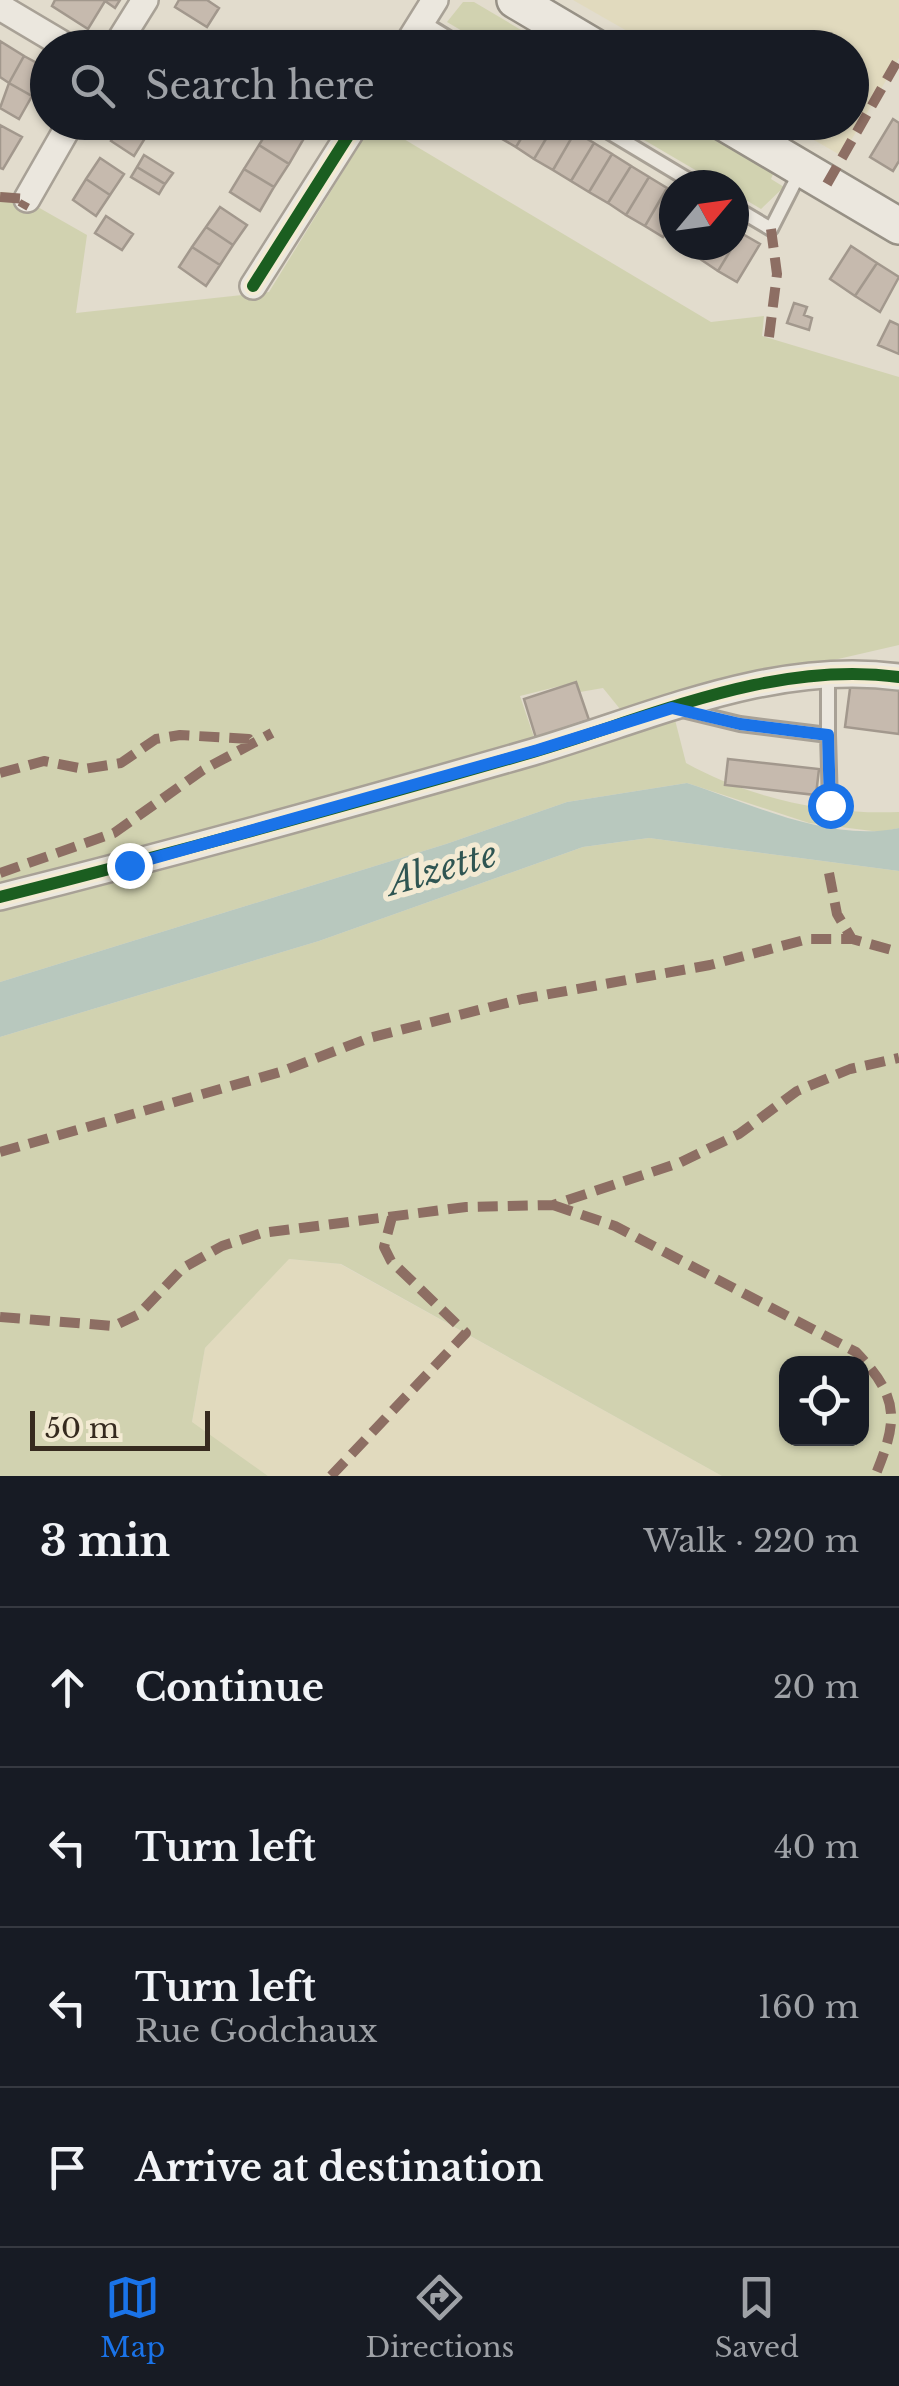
<!DOCTYPE html>
<meta charset="utf-8">
<style>
body{margin:0;font-family:"Libre Baskerville",serif;background:#20242c;color:#f1f3f6}
.controls{position:absolute;right:30px;bottom:30px;display:grid;overflow:hidden;border-radius:20px;box-shadow:0 2px 8px #0004}
.controls button{width:90px;height:90px;display:grid;place-items:center;padding:0;border:0;border-bottom:2px solid #363941;background:#171b24;color:#f1f3f6;font:50px sans-serif}
.compass{position:absolute;left:659px;top:170px;width:90px;height:90px;border-radius:50%;background:#171b24;box-shadow:0 2px 8px #0004;rotate:61deg}
.scale{position:absolute;left:30px;bottom:25px;width:180px;box-sizing:border-box;padding-left:10px;border:5px solid #362a1f;border-top:0;font-size:28px;line-height:35px;white-space:nowrap;color:#362a1f;-webkit-text-stroke:8px #f3ead3;paint-order:stroke}
.stop{position:absolute;width:30px;height:30px;margin:-22px;border:8px solid #1a73e8;border-radius:50%;background:#fff}
.stop.end{background:#1a73e8;border-color:#fff;box-shadow:0 2px 10px #0008}
.list{margin:0;padding:0;list-style:none}
h2{display:flex;justify-content:space-between;align-items:center;height:130px;margin:0;padding:0 40px;font-size:42px}
h2 small{font-size:32px;font-weight:400;color:#9ea1a6}
.list li{display:grid;grid-template-columns:65px 1fr auto;gap:30px;align-items:center;box-sizing:border-box;height:160px;padding:0 40px;border-top:2px solid #363941}
.list b{display:block;font-size:38px;white-space:nowrap}
.list p{margin:0;font-size:32px;white-space:nowrap;color:#9ea1a6}
.list em{font-size:32px;font-style:normal;color:#9ea1a6}
.icon{flex:none;width:55px;height:55px;fill:none;stroke:currentColor;stroke-width:2;stroke-linecap:round;stroke-linejoin:round}
.map{position:relative;flex:none;width:899px;height:1476px;overflow:hidden}
.search{position:absolute;background:#171b24;box-shadow:0 2px 8px #0004;left:30px;right:30px;top:30px;height:110px;display:flex;align-items:center;gap:25px;box-sizing:border-box;padding:0 35px;border-radius:55px;color:#9ea1a6;font-size:38px}
.sheet{height:770px;background:#171b24}
nav{display:flex;justify-content:space-around;align-items:center;box-sizing:border-box;height:140px;border-top:2px solid #363941;background:#171b24;font-size:28px;color:#9ea1a6}
nav a{display:grid;justify-items:center;gap:5px}
nav .on{color:#1a73e8}
.map>svg:first-child{display:block}
</style>
<div class="map">
<svg width="899" height="1476" viewBox="0 0 899 1476">
<rect width="100%" height="100%" fill="#e2dccd"/>
<path fill="#e1dabe" d="M573,0H899V58L842,156L784,123L852,122V48L655,47Z
M288,1259L340,1264L722,1476H268L192,1423L205,1348Z"/>
<path fill="#d1d2b0" fill-rule="evenodd" d="M463,2H474L550,47H489L447,22Z
M615,123H687L773,174L771,179L784,187L761,209L734,193V185H721Z
M382,126L711,322L764,316L762,336L899,377V645L620,709L603,688L580,692L576,682L520,696L535,740L672,708L686,763C749,798 827,815 899,812V828L880,832L809,823L687,783L567,802L446,844L0,982V192L14,193L16,204L31,213L36,206L87,235L76,313L269,292L368,131L377,135Z
M649,838L899,871V1476H722L341,1264L289,1259L205,1348L192,1422L268,1476H0V1037L319,941L583,847ZM786,1364H862V1438H786Z"/>
<path fill="#b8c8be" d="M687,783C752,804 830,843 899,828V871L649,838L583,847L319,941L0,1037V982L446,844L567,802Z"/>
<path fill="#c6baae" stroke="#a2988d" stroke-width="2.5" d="M55,0H120L115,8L105,1L88,29L52,6Z
M179,0H207L219,8L207,27L175,7Z
M191,34L208,48H165L173,36L185,43Z
M0,41L24,56L9,83L0,77Z
M24,56L48,69L32,96L9,83Z
M9,83L32,96L19,119L0,108Z
M893,119L899,123V161L893,171L870,157Z
M123,122L147,135L134,156L111,141Z
M273,122L303,140L289,164L259,145Z
M506,122H531L516,147L497,136Z
M531,122H556L534,159L516,147Z
M556,122L575,132L553,170L534,159Z
M0,125L22,137L3,169L0,168Z
M575,132L594,143L571,181L553,170Z
M594,143L612,154L589,192L571,181Z
M259,145L289,164L274,187L244,169Z
M612,154L631,166L608,203L589,192Z
M144,155L173,173L165,184L137,167Z
M100,158L124,174L110,195L86,179Z
M631,166L649,177L626,215L608,203Z
M137,167L165,184L159,194L131,177Z
M244,169L274,187L260,211L230,192Z
M649,177L667,188L645,226L626,215Z
M86,179L110,195L96,216L73,200Z
M667,188L674,192V219L663,237L645,226Z
M220,207L247,225L233,245L206,227Z
M106,216L133,234L122,250L95,233Z
M206,227L233,245L220,265L192,247Z
M734,229L741,233L718,271L700,259L709,245H734Z
M741,233L760,244L737,282L718,271Z
M851,246L877,263L855,296L830,279Z
M192,247L220,265L206,286L179,267Z
M877,263L899,277L880,312L855,296Z
M794,303L807,307L804,315L812,318L809,330L787,323Z
M890,321L899,325V354L878,345Z
M851,681L899,688V734L845,727Z
M576,682L589,720L536,738L524,699Z
M728,759L819,769L816,795L725,785Z"/>
<g fill="none" stroke-linecap="round" stroke-linejoin="round">
<defs>
<path id="service" d="M421,21L465,48
M592,122L697,185
M734,207L771,229L800,172
M828,673V735
M678,709L740,724L828,735L830,805"/>
<path id="minor" d="M0,7L69,48
M115,48L145,0
M405,48L435,0
M27,199L71,122
M253,286L357,122
M0,897C178,852 356,803 533,752C652,717 772,660 899,677"/>
<path id="secondary" d="M515,0L596,48
M723,122L899,226"/>
</defs>
<use href="#service" stroke="#a8a196" stroke-width="18"/>
<use href="#minor" stroke="#a8a196" stroke-width="30"/>
<use href="#secondary" stroke="#979186" stroke-width="40"/>
<use href="#service" stroke="#ebe7de" stroke-width="12"/>
<use href="#minor" stroke="#ebe7de" stroke-width="25"/>
<use href="#secondary" stroke="#ebe7de" stroke-width="35"/>
<path stroke="#8d6e63" stroke-width="10" stroke-dasharray="20 10" stroke-linecap="butt" d="M827,184L899,58
M0,197L27,199L22,208
M769,337L777,274L771,229
M0,773L44,761L84,769L121,763L156,739L180,735L249,739L253,744
M0,873L114,833L203,770L272,733
M829,873L837,914L852,939
M0,1152L280,1072L369,1038L522,999L710,965L808,939H852L899,952
M553,1205L615,1226L856,1352C899,1397 899,1419 875,1476
M0,1317L114,1326L139,1314L183,1268L222,1246L262,1233L466,1207L553,1205L679,1163L739,1134L797,1091L850,1069L899,1058
M331,1476L466,1333L391,1261L384,1247L392,1217"/>
<defs>
<path id="cycleway" d="M253,286L357,122
M0,897C178,852 356,803 533,752C652,717 772,660 899,677"/>
</defs>
<use href="#cycleway" stroke="#f3ead3" stroke-width="19"/>
<use href="#cycleway" stroke="#1b5e20" stroke-width="12"/>
</g>
<g fill="none" stroke-linecap="round" stroke-linejoin="round">
<path stroke="#1a73e8" stroke-width="12" d="M129,865L538,750L672,708L740,724L828,735L830,805"/>
</g>
<g text-anchor="middle" dominant-baseline="central" stroke-width="10" stroke-linejoin="round" paint-order="stroke">
<g font-size="35" font-style="italic" fill="#2f5552" stroke="#f3ead3">
<text transform="translate(442 868) rotate(-16)">Alzette</text>
</g>
</g>
</svg>
<div class="controls">
<button><svg class="icon" aria-label="locate" viewBox="0 0 24 24"><circle cx="12" cy="12" r="6"/><path d="M12 2v4M12 18v4M2 12h4M18 12h4"/></svg></button>
</div>
<svg class="compass" viewBox="-18 -18 36 36"><path d="M0-13l5 13h-10z" fill="#e53935"/><path d="M0 13l5-13h-10z" fill="#9ea1a6"/></svg>
<div class="scale">50 m</div>
<div class="stop" style="left:830px;top:805px"></div>
<div class="stop end" style="left:129px;top:865px"></div>
<div class="search"><svg class="icon" aria-label="search" viewBox="0 0 24 24"><circle cx="10" cy="10" r="6"/><path d="M15 15l6 6"/></svg>Search here</div>
</div>
<section class="sheet">
<h2>3 min<small>Walk · 220 m</small></h2>
<ul class="list">
<li><svg class="icon" aria-label="ahead" viewBox="0 0 24 24"><path d="M12 20V5M6 11l6-6 6 6"/></svg><div><b>Continue</b></div><em>20 m</em></li>
<li><svg class="icon" aria-label="left" viewBox="0 0 24 24"><path d="M17 20v-9H6M10 6l-5 5 5 5"/></svg><div><b>Turn left</b></div><em>40 m</em></li>
<li><svg class="icon" aria-label="left" viewBox="0 0 24 24"><path d="M17 20v-9H6M10 6l-5 5 5 5"/></svg><div><b>Turn left</b><p>Rue Godchaux</p></div><em>160 m</em></li>
<li><svg class="icon" aria-label="arrive" viewBox="0 0 24 24"><path d="M6 21V4h12l-3 4 3 4H6"/></svg><div><b>Arrive at destination</b></div></li>
</ul>
</section>
<nav>
<a class="on"><svg class="icon" aria-label="map" viewBox="0 0 24 24"><path d="M3 6l6-2 6 2 6-2v14l-6 2-6-2-6 2zM9 4v14M15 6v14"/></svg>Map</a>
<a><svg class="icon" aria-label="directions" viewBox="0 0 24 24"><path d="M12 3l9 9-9 9-9-9zM9 14v-3h6M13 9l2 2-2 2"/></svg>Directions</a>
<a><svg class="icon" aria-label="saved" viewBox="0 0 24 24"><path d="M7 4h10v16l-5-4-5 4z"/></svg>Saved</a>
</nav>
